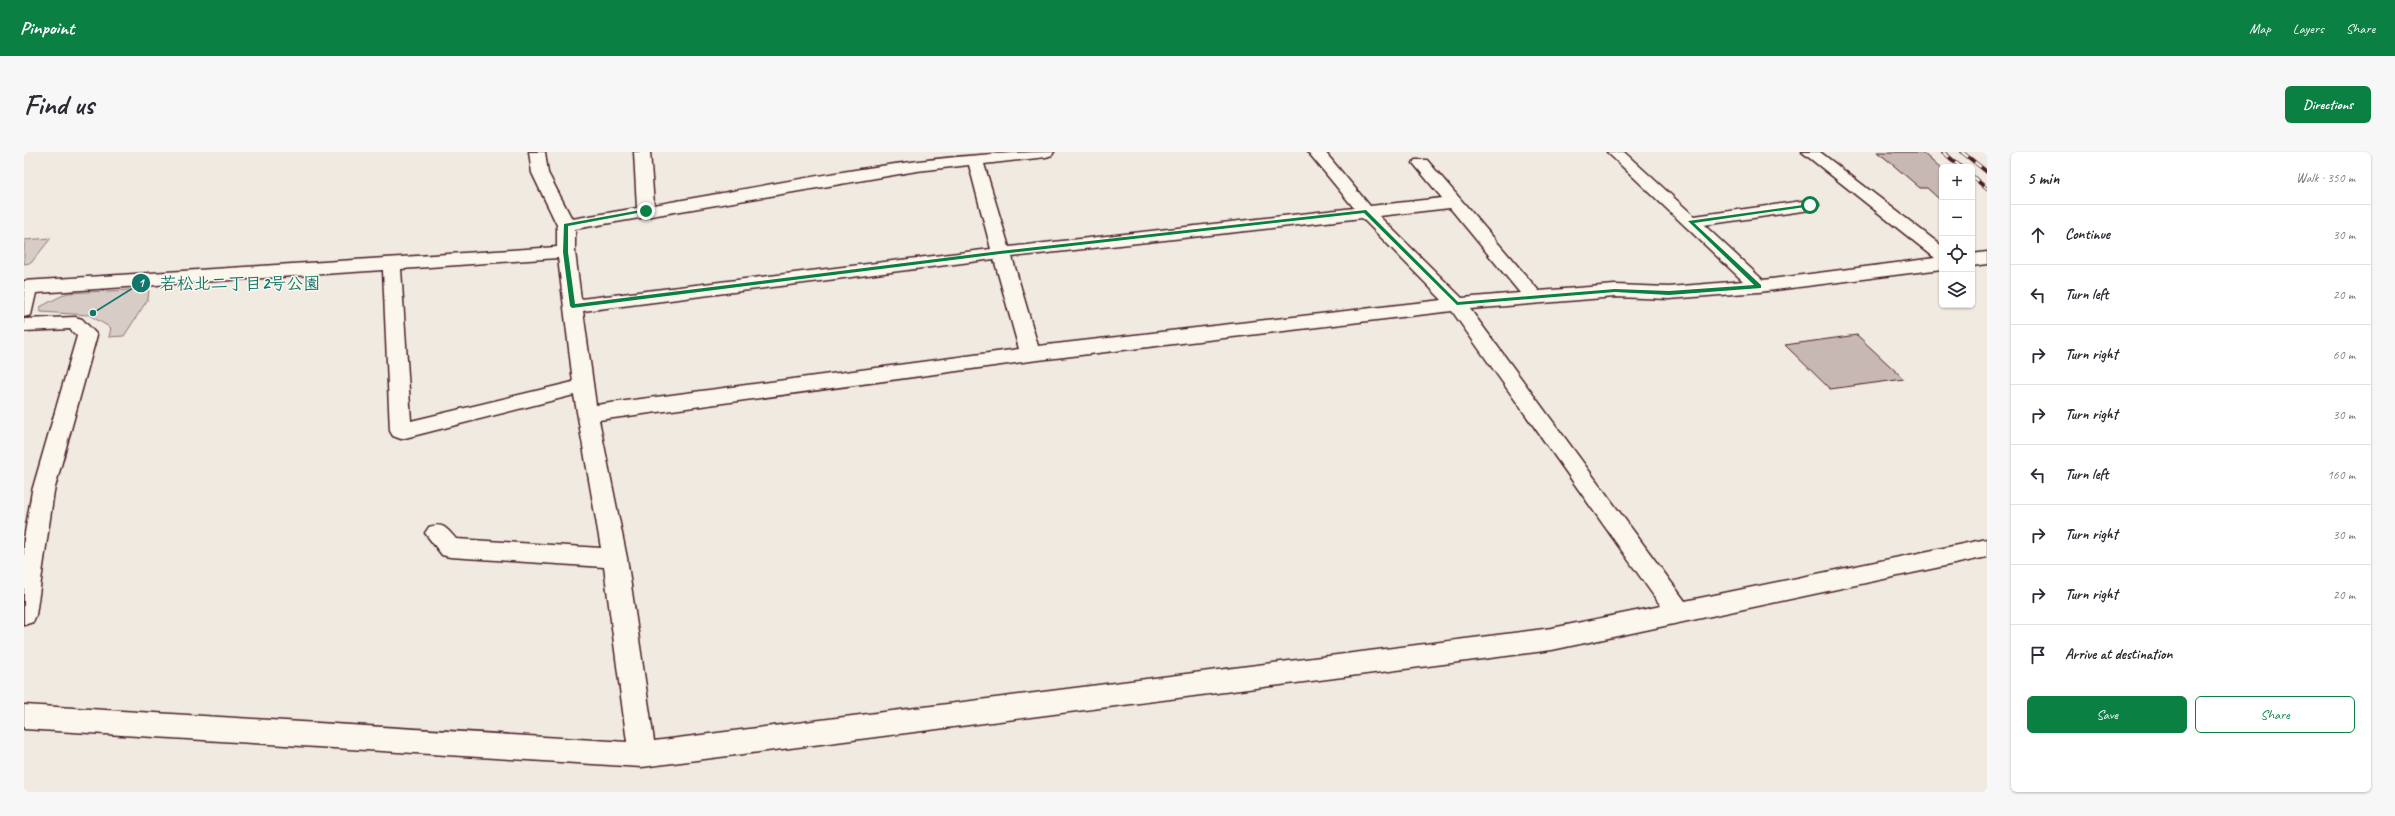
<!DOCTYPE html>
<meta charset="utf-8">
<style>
body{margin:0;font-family:Caveat,"Klee One",sans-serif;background:#f7f7f7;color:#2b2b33}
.controls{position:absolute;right:12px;top:12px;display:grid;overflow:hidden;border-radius:6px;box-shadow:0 1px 3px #0004}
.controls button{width:36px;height:36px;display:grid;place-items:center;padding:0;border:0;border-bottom:1px solid #e1e1e2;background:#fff;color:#2b2b33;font:20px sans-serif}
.stop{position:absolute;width:12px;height:12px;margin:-9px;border:3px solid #0b8043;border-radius:50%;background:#fff}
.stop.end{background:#0b8043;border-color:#fff;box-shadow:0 1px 4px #0008}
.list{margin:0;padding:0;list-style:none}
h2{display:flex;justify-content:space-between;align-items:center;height:52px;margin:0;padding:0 16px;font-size:17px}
h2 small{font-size:13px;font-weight:400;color:#7c7c81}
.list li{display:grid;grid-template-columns:26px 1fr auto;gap:12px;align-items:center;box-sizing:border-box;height:60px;padding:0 16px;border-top:1px solid #e1e1e2}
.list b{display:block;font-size:15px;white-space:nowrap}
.list em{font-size:13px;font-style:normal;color:#7c7c81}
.actions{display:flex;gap:8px;padding:12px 16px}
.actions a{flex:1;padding:9px 0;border:1px solid #0b8043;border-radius:6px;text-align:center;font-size:14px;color:#0b8043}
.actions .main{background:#0b8043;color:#fff}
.icon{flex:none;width:22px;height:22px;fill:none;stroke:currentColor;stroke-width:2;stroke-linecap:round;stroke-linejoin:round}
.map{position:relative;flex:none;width:1963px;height:640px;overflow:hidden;border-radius:6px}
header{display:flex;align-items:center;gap:24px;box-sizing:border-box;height:56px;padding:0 20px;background:#0b8043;color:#fff}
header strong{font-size:19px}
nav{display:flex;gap:22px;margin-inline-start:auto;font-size:14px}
.intro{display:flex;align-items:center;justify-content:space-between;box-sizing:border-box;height:96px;padding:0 24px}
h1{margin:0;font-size:28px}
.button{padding:10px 18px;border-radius:6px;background:#0b8043;color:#fff;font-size:14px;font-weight:700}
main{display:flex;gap:24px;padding:0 24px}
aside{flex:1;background:#fff;border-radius:6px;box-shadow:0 1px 3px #0004}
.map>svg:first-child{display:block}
</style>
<header>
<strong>Pinpoint</strong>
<nav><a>Map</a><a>Layers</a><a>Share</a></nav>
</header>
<div class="intro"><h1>Find us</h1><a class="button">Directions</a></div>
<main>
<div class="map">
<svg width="1963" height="640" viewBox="0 0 1963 640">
<rect width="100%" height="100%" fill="#f0eae0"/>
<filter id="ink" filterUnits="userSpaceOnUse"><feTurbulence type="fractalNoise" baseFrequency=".025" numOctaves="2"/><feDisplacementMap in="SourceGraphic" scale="8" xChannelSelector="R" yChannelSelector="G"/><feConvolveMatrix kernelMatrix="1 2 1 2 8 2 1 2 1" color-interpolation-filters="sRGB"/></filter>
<g filter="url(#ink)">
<path fill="#d8ccc6" stroke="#917678" d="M27,86L7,111L0,112V88Z
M125,137L124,147L100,184L85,185L87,176L65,163L17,160L16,155L43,141Z"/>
<path fill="#c8b8b3" stroke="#4a1f2b" d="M1854,0H1898L1918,18V46H1914L1903,36H1896Z
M1833,183L1880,227L1806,237L1761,193Z"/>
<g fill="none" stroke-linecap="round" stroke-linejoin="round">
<defs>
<path id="minor" d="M505,0H521L524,21L548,67L613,56L610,0H626L630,53C762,31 896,0 1030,0L1028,3L1022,5L960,12L985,95L1330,56L1284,0H1301L1346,54L1418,46L1389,11L1391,8H1403L1515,139L1591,133L1645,135L1719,129L1583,0H1600L1670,64L1786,48L1792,49L1795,53L1792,57L1786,58L1680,73L1739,128L1911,106L1778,0H1796L1918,94V117L1735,140L1645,147L1591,145L1446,157L1661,449L1963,387V405L1528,498L618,615L0,577V553L603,590L580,415L426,405L418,403L401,381L405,375C419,370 423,377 432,387L577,396L550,243L377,287L369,284L366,279L359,118L12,141L7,163L0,165V129L533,95V73L508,21ZM945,13L967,97L557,147L551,100V77L893,19ZM1426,56L1496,141L1438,146L1355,64ZM1338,66L1418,148L1014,194L988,105ZM534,106L549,230L387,269L377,117ZM970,107L995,197L572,253L559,159ZM1428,159L1637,454L1528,476L630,589L603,406L575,268L1006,209Z
M1963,100V112L1948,114V102Z
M51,165L58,167L73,183L30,339L12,463L9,470L0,473V387L8,339L53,184L46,177L0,179V167Z"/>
</defs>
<use href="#minor" stroke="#4a1f2b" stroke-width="3"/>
<use href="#minor" fill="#fbf7ec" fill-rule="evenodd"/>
<defs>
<path id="rail" d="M1919,0L1937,15
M1938,0L1963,20
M1948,24L1963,37"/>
</defs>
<use href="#rail" stroke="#4a1f2b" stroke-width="4"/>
<use href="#rail" stroke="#fbf7ec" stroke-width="2.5" stroke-dasharray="8" stroke-linecap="butt"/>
</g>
</g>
<path fill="#0b8043" d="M1786,52L1788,54L1670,71L1737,133V136L1645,143L1591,140L1433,153L1340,61L976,102L548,156L546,154L539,100L540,72L622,57L624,59L544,74V100L551,152L976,99L1342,58L1434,150L1591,137L1645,139L1730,133L1664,69Z"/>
<path fill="none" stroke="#0f766e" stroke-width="1.5" d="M69 161L117 131"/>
<g fill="#0f766e" stroke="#fbf7ec" stroke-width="1.5">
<circle cx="69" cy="161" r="4"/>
<circle cx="117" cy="131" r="10"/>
</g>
<g font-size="12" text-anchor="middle" font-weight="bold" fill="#fff">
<text x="117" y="135">1</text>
</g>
<g font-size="17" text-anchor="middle" font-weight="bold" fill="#0f766e" stroke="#fbf7ec" stroke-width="3" stroke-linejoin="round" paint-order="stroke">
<text x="216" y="137">若松北二丁目2号公園</text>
</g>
</svg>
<div class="controls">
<button>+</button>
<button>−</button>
<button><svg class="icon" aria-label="locate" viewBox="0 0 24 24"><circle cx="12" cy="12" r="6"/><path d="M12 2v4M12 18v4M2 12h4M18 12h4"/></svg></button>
<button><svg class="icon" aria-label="layers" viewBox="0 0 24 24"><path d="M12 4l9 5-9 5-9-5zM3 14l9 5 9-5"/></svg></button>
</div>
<div class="stop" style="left:1786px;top:53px"></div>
<div class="stop end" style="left:622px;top:59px"></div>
</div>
<aside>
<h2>5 min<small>Walk · 350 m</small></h2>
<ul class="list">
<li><svg class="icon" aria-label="ahead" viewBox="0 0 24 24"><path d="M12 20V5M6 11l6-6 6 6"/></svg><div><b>Continue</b></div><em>30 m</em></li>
<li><svg class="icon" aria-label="left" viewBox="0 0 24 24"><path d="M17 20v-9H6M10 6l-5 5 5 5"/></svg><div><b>Turn left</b></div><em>20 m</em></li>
<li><svg class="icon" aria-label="right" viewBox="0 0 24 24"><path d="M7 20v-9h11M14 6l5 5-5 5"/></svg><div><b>Turn right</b></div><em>60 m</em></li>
<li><svg class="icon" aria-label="right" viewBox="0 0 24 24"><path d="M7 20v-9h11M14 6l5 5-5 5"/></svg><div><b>Turn right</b></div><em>30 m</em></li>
<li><svg class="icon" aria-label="left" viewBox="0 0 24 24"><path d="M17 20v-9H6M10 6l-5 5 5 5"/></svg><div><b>Turn left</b></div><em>160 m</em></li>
<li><svg class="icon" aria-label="right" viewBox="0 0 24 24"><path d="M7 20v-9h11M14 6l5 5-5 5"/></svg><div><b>Turn right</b></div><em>30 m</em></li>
<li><svg class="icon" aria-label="right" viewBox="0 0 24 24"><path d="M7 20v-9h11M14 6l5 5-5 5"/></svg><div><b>Turn right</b></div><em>20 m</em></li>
<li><svg class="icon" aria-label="arrive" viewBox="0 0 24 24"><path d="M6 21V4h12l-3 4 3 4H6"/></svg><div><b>Arrive at destination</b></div></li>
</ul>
<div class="actions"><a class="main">Save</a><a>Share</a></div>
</aside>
</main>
